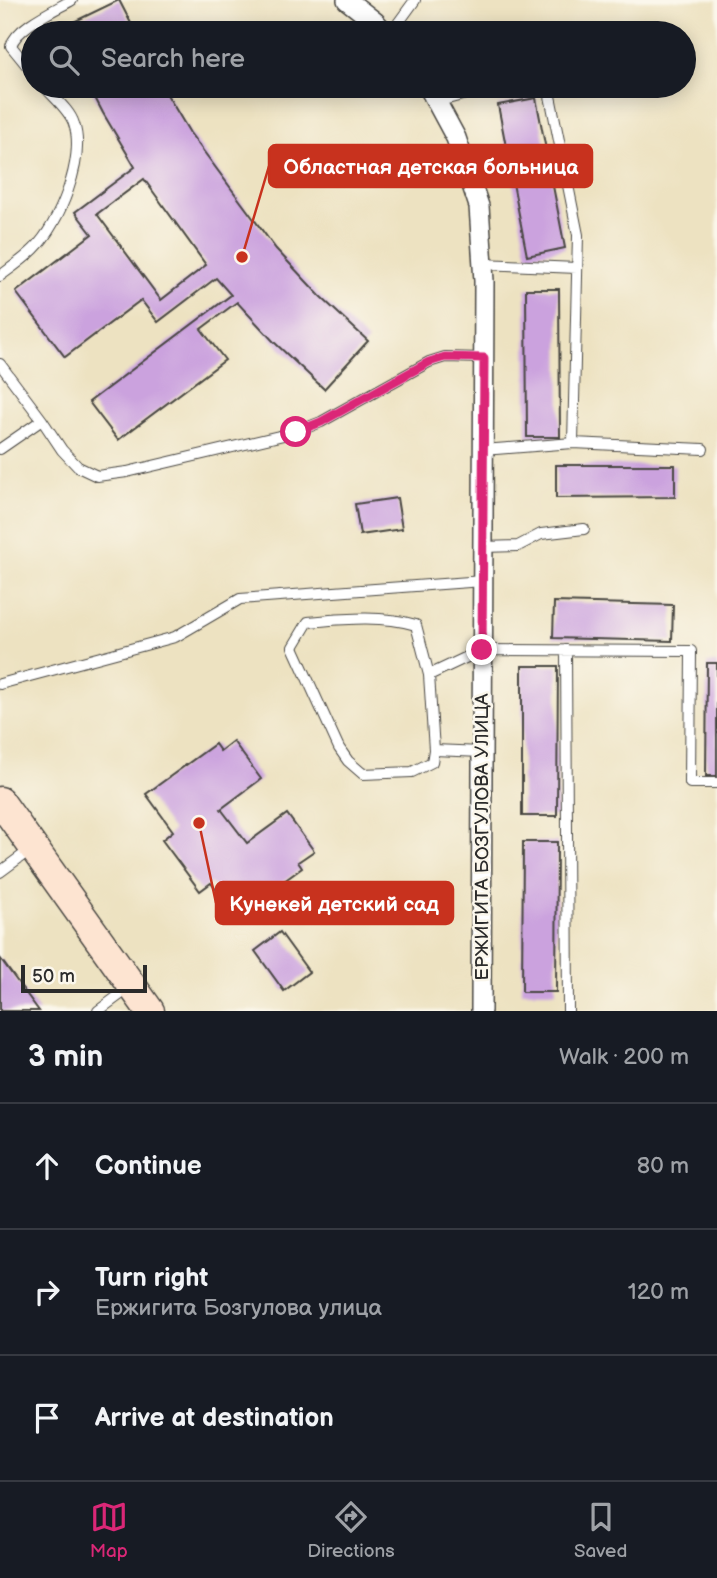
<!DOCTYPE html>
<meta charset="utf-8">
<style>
body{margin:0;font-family:"Balsamiq Sans",sans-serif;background:#242831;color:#f1f3f6}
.scale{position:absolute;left:21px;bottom:18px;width:126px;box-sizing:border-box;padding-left:7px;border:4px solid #2b2b2b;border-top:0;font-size:19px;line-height:24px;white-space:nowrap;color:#2b2b2b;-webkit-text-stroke:5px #fbf7ec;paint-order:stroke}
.stop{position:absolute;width:21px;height:21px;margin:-16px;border:5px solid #db2777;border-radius:50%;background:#fff}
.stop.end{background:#db2777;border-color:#fff;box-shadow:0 2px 7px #0008}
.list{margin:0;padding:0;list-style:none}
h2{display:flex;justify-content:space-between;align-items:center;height:91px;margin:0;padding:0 28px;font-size:30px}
h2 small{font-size:23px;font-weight:400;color:#9ea1a6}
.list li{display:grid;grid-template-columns:46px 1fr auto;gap:21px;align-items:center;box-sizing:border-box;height:126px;padding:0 28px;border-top:2px solid #363941}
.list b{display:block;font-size:26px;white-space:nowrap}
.list p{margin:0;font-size:23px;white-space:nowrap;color:#9ea1a6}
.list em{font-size:23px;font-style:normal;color:#9ea1a6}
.icon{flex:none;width:38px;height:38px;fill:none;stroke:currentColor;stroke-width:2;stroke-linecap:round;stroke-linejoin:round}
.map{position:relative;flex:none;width:717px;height:1011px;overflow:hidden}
.search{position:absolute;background:#171b24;box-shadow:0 4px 18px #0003;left:21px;right:21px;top:21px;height:77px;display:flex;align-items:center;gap:18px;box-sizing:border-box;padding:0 24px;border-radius:38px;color:#9ea1a6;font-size:26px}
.sheet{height:469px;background:#171b24}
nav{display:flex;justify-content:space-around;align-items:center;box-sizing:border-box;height:98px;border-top:2px solid #363941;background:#171b24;font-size:19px;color:#9ea1a6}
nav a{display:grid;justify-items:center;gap:4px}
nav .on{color:#db2777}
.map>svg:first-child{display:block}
</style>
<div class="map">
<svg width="717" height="1011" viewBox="0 0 717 1011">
<rect width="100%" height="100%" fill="#fbf7ec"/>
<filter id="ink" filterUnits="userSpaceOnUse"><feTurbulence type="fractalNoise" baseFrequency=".0143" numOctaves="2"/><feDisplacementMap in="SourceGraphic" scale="14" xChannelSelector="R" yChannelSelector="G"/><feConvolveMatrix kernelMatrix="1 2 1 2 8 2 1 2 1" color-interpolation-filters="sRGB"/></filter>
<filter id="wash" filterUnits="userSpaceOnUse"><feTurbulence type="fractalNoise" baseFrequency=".00686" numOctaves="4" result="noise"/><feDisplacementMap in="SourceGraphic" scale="28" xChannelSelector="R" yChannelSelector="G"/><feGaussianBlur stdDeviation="1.57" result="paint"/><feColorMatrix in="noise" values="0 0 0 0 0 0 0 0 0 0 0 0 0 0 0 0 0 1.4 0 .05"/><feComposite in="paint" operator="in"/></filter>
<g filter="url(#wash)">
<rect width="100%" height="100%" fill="#ede2c1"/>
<g id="blocks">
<path fill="#cba2de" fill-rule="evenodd" d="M119,0L136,33H64L61,28Z
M89,86H162L190,133L276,249L320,296L368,341L324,389L274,342L237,302L201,329L225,360L118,440L89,402L231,295L216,278L158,322L141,300L65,357L16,292L92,234L75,212L135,167L103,113ZM144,179L206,265L161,300L97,214Z
M536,98L565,248L527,256L498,105Z
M526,289H559L560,437H527Z
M556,465H675V497L556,498Z
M397,498L402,529L360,535L355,504Z
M554,602L673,605L672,641L553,638Z
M707,663H717V776H706Z
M522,666H558L557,816H522Z
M233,741L261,779L221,809L247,843L287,814L314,851L298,862L302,868L236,916L211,883L200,891L162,840L173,831L146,794L215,744L220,751Z
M523,842H557L556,992H522Z
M280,932L309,972L284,991L255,951Z
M0,958L39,1011H0Z"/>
</g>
</g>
<g filter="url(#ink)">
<use href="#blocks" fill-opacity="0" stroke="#484642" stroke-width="2"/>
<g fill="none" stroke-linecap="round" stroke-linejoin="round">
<defs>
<path id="service" d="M391,33L415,0
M33,73L11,46C16,27 55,10 72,0
M548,86L578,235L573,443
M436,102L496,86
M483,264L577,268
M0,276C11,268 24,259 34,249C59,225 86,158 74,124C70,110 53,97 44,86
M0,364L42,420L0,449
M42,420L62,450L78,467L97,476L127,472L296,432L321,422L429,362L445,357L484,358
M483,450L573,443L703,449
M483,547L518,546L541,534L584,529
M566,650L568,1011
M429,675L416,625C381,615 344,619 308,622L293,647L339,748L348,761L363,774L412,772L432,762L434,750L429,675L482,650L691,651L690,783H717
M0,684L175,637L240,599L483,581
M434,750L482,752
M0,872L30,850
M98,1011L129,988"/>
<path id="minor" d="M347,0L375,22L385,33
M428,86L456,138L479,206L484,281L481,1011"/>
<path id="secondary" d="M0,801L150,1011"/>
</defs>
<use href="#service" stroke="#484642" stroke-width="12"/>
<use href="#minor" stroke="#484642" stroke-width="22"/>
<use href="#secondary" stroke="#484642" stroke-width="31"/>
<use href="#service" stroke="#fff" stroke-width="10"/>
<use href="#minor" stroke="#fff" stroke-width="19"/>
<use href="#secondary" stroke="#fde4d1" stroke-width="28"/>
</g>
</g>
<g fill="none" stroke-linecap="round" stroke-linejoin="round" filter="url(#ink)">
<path stroke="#db2777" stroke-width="9" d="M296,432L321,422L429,362L445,357L484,358L482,650"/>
</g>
<g text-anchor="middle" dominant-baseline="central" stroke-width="5" stroke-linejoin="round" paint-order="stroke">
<g font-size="19" fill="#2b2b2b" stroke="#fbf7ec">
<text transform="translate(482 837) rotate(-90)">ЕРЖИГИТА БОЗГУЛОВА УЛИЦА</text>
</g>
</g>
<path fill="none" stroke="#c8321e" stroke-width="2.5" d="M242 257L269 166M199 823L216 903"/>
<g fill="#c8321e" stroke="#fbf7ec" stroke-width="2.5">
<circle cx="242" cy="257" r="7"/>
<circle cx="199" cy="823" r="7"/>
</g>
<g fill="#c8321e" stroke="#c8321e" stroke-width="2.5">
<rect x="269" y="145" width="323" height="42" rx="7"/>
<rect x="216" y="882" width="237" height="42" rx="7"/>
</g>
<g font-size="21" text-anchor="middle" font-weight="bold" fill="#fff">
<text x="431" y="174">Областная детская больница</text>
<text x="334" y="911">Кунекей детский сад</text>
</g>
</svg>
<div class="scale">50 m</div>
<div class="stop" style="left:296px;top:432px"></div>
<div class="stop end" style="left:482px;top:650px"></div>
<div class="search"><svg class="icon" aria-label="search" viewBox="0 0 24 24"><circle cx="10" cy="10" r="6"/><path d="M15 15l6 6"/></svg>Search here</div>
</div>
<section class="sheet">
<h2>3 min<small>Walk · 200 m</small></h2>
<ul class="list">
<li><svg class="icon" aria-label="ahead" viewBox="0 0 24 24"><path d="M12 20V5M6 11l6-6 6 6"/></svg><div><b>Continue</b></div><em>80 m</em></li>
<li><svg class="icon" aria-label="right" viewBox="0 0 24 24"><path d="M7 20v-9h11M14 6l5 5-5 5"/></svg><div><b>Turn right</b><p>Ержигита Бозгулова улица</p></div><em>120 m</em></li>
<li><svg class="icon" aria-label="arrive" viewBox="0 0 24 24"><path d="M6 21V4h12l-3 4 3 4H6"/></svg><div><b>Arrive at destination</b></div></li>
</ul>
</section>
<nav>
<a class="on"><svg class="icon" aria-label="map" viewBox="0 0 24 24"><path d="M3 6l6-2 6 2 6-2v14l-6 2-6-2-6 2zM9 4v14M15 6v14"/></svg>Map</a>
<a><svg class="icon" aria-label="directions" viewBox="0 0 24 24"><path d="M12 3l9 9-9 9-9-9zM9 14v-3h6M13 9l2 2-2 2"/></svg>Directions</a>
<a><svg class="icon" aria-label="saved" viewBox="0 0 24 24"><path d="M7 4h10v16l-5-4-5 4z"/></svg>Saved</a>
</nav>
